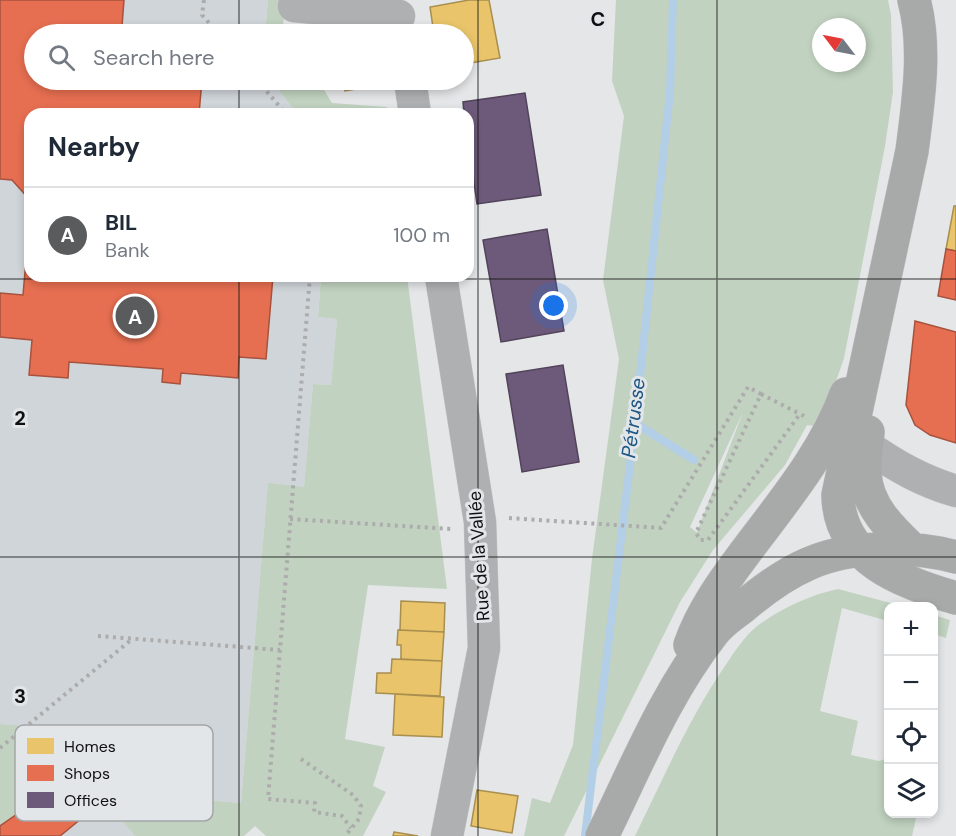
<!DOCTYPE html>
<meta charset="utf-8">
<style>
body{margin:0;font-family:"DM Sans",sans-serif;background:#f2f2f3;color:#1f2937}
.controls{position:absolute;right:18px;bottom:18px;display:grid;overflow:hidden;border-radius:12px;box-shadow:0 3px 9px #0003}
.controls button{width:54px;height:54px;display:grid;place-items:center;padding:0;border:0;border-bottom:2px solid #e0e1e3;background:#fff;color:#1f2937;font:30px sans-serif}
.compass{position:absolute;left:812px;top:18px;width:54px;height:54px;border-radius:50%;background:#fff;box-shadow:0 3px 9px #0003;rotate:302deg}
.you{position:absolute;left:554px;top:306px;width:21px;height:21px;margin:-15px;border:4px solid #fff;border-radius:50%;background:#1a73e8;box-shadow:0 0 0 9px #1a73e833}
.badge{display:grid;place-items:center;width:39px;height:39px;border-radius:50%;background:#5a5b5c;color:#fff;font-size:20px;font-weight:700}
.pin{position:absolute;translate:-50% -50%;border:3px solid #fff;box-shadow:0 2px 6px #0006}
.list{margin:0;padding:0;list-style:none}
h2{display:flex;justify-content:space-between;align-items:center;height:78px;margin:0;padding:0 24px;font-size:26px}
h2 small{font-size:20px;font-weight:400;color:#747a83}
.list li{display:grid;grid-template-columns:39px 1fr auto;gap:18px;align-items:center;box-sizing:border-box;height:96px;padding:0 24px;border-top:2px solid #e0e1e3}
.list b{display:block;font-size:22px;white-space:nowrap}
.list p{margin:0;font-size:20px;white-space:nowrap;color:#747a83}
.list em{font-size:20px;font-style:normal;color:#747a83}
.icon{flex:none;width:33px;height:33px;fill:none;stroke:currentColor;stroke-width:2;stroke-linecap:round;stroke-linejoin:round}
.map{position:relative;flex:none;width:956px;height:836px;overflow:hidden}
.search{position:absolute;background:#fff;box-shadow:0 3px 9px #0003;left:24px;top:24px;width:450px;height:66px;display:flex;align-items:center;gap:15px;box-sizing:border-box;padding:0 21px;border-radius:33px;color:#747a83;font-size:22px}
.panel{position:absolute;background:#fff;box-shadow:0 3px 9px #0003;left:24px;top:108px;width:450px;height:174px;border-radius:18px}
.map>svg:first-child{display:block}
</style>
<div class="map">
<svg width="956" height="836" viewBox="0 0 956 836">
<rect width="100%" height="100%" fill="#e4e6e8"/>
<path fill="#d0d5da" d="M0,0H268L265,34H34V80H270L298,114H30V276H321L318,317L337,319L331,385L313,384L304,488L268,484L241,803L120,793L121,771L38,764L41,727L0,724Z
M79,771L135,836H0V826Z"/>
<path fill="#c1d2c0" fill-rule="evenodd" d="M268,0H286L282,34H265Z
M616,0H888L891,15L893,92L885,146L844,358L832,393L815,426L807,425L785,465L713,550L680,602L564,836H524L532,798L550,803L573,745L592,559L619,359L603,280L624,116L612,81ZM821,27H857V63H821ZM743,412L697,532H696L690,527Z
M270,80H318L332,103L387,107L388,114H298Z
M321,276H407L447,589L368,585L345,739L385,747L373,786L386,792L363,836H266L255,826L244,836H135L79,771L0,826V724L41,727L39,764L122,771L120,793L241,803L268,483L304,487L313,384L331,385L337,319L318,317Z
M838,589L902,606H888V621L842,608L820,711L858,721L851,755L879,761L888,758V814H917L912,836H635C664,777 690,716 727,663C735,651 745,636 756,627C780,609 809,595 838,589Z
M934,615L950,620L946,638L934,634Z"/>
<path fill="#e9c46a" stroke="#a88e4f" stroke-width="1.5" d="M469,0H489L500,58L464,64V34H434L430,7Z
M343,80H390L391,83L345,91Z
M954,206H956V251L946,249Z
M401,601L445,603L444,632L400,630Z
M398,630L444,632L442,661L401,659V645H397Z
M392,659L442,661L440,696L376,693L377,673H391Z
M395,694L444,697L442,737L393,735Z
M477,790L518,796L512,833L471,826Z
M394,832L418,836H393Z"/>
<path fill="#e76f51" stroke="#a6523e" stroke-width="1.5" d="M0,0H124L122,26L135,27L134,34H34V80H202L199,114H30V200L12,180L0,179Z
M30,214V276H273L266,359L239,357L238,378L181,373L180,384L162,382L163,369L69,362L68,378L29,375L32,340L0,337V293L23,295Z
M946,249L956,251V300L938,296Z
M915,321L956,332V443L930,435L915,425L906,405Z
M79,771L103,801L60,836H0V826Z"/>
<path fill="#6d597a" stroke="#51435a" stroke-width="1.5" d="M525,93L541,195L477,204L468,140V114H464L463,102Z
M547,229L564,331L501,342L483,240Z
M563,365L579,462L522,472L506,374Z"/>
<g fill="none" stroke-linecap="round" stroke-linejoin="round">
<path stroke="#b3cee7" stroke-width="8" d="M635,423L694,460
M585,836L635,423L670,92L673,0"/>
<defs>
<path id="minor" d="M294,6L399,16
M410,80L415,114
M441,276L480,522L484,648L447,836
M867,446C896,466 922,481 956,491"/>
<path id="major" d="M914,0C927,48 918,103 912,151L838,495C839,560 903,583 956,598
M868,432C867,445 864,461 865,474C867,506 890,528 912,549
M690,645C702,611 723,582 744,554C782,503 824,454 846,394
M602,836C636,767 665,694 713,633C721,622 734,614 744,606C763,590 785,574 808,564C850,545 913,545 956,557"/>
</defs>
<use href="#minor" stroke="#c3c4c5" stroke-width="33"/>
<use href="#major" stroke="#c3c4c5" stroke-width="34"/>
<path stroke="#acacac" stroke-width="4" stroke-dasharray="3 4.5" stroke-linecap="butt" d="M204,0L202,15L219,34
M257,80L286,114
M310,276L268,799L315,803L314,812L342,816L351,828
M761,394L800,414
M509,518L661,528L748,387L761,394L696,533L700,540H708L800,414L804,416
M290,519L451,529
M98,636L280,650
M0,748L131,640
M301,759L353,795L361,806L359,819L345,836"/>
<use href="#minor" stroke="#afb0b1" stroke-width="32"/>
<use href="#major" stroke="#a8a9a9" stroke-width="33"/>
</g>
<path fill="none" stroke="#0f1011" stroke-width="1.5" stroke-opacity="0.55" d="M239,0V34M478,0V836M717,0V836M239,80V114M239,276V836M0,279H956M0,557H956"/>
<g text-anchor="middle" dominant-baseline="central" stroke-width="6" stroke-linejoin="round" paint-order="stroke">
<g font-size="18" fill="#0f1011" stroke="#e3e6e9">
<text transform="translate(479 556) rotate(-94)">Rue de la Vallée</text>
</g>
<g font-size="20" font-style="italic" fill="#1f5784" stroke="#e3e6e9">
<text transform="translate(633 418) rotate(-83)">Pétrusse</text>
</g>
</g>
<rect x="15" y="725" width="198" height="96" rx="9" fill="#e3e6e9" stroke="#a3a6a8" stroke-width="1.5"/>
<rect x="27" y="738" width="27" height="16" fill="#e9c46a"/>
<rect x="27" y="765" width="27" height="16" fill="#e76f51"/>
<rect x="27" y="792" width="27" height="16" fill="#6d597a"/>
<g font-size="16" fill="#0f1011">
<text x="64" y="752">Homes</text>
<text x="64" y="779">Shops</text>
<text x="64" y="806">Offices</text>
</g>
<g font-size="20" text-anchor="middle" font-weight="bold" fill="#0f1011" stroke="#e3e6e9" stroke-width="6" stroke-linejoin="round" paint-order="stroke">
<text x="598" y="26">C</text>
<text x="20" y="425">2</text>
<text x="20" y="703">3</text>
</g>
</svg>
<div class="controls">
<button>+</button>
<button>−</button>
<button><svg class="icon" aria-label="locate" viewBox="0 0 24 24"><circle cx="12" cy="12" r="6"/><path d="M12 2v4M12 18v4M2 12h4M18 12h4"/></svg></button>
<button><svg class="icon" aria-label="layers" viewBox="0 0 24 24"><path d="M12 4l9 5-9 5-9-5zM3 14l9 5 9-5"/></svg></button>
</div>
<svg class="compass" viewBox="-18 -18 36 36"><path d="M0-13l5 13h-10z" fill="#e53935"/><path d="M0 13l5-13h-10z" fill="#747a83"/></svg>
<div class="you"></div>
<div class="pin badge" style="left:135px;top:316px">A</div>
<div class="search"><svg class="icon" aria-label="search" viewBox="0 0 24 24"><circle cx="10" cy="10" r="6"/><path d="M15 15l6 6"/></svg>Search here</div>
<section class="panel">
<h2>Nearby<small></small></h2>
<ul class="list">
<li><span class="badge">A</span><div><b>BIL</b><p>Bank</p></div><em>100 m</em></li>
</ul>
</section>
</div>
